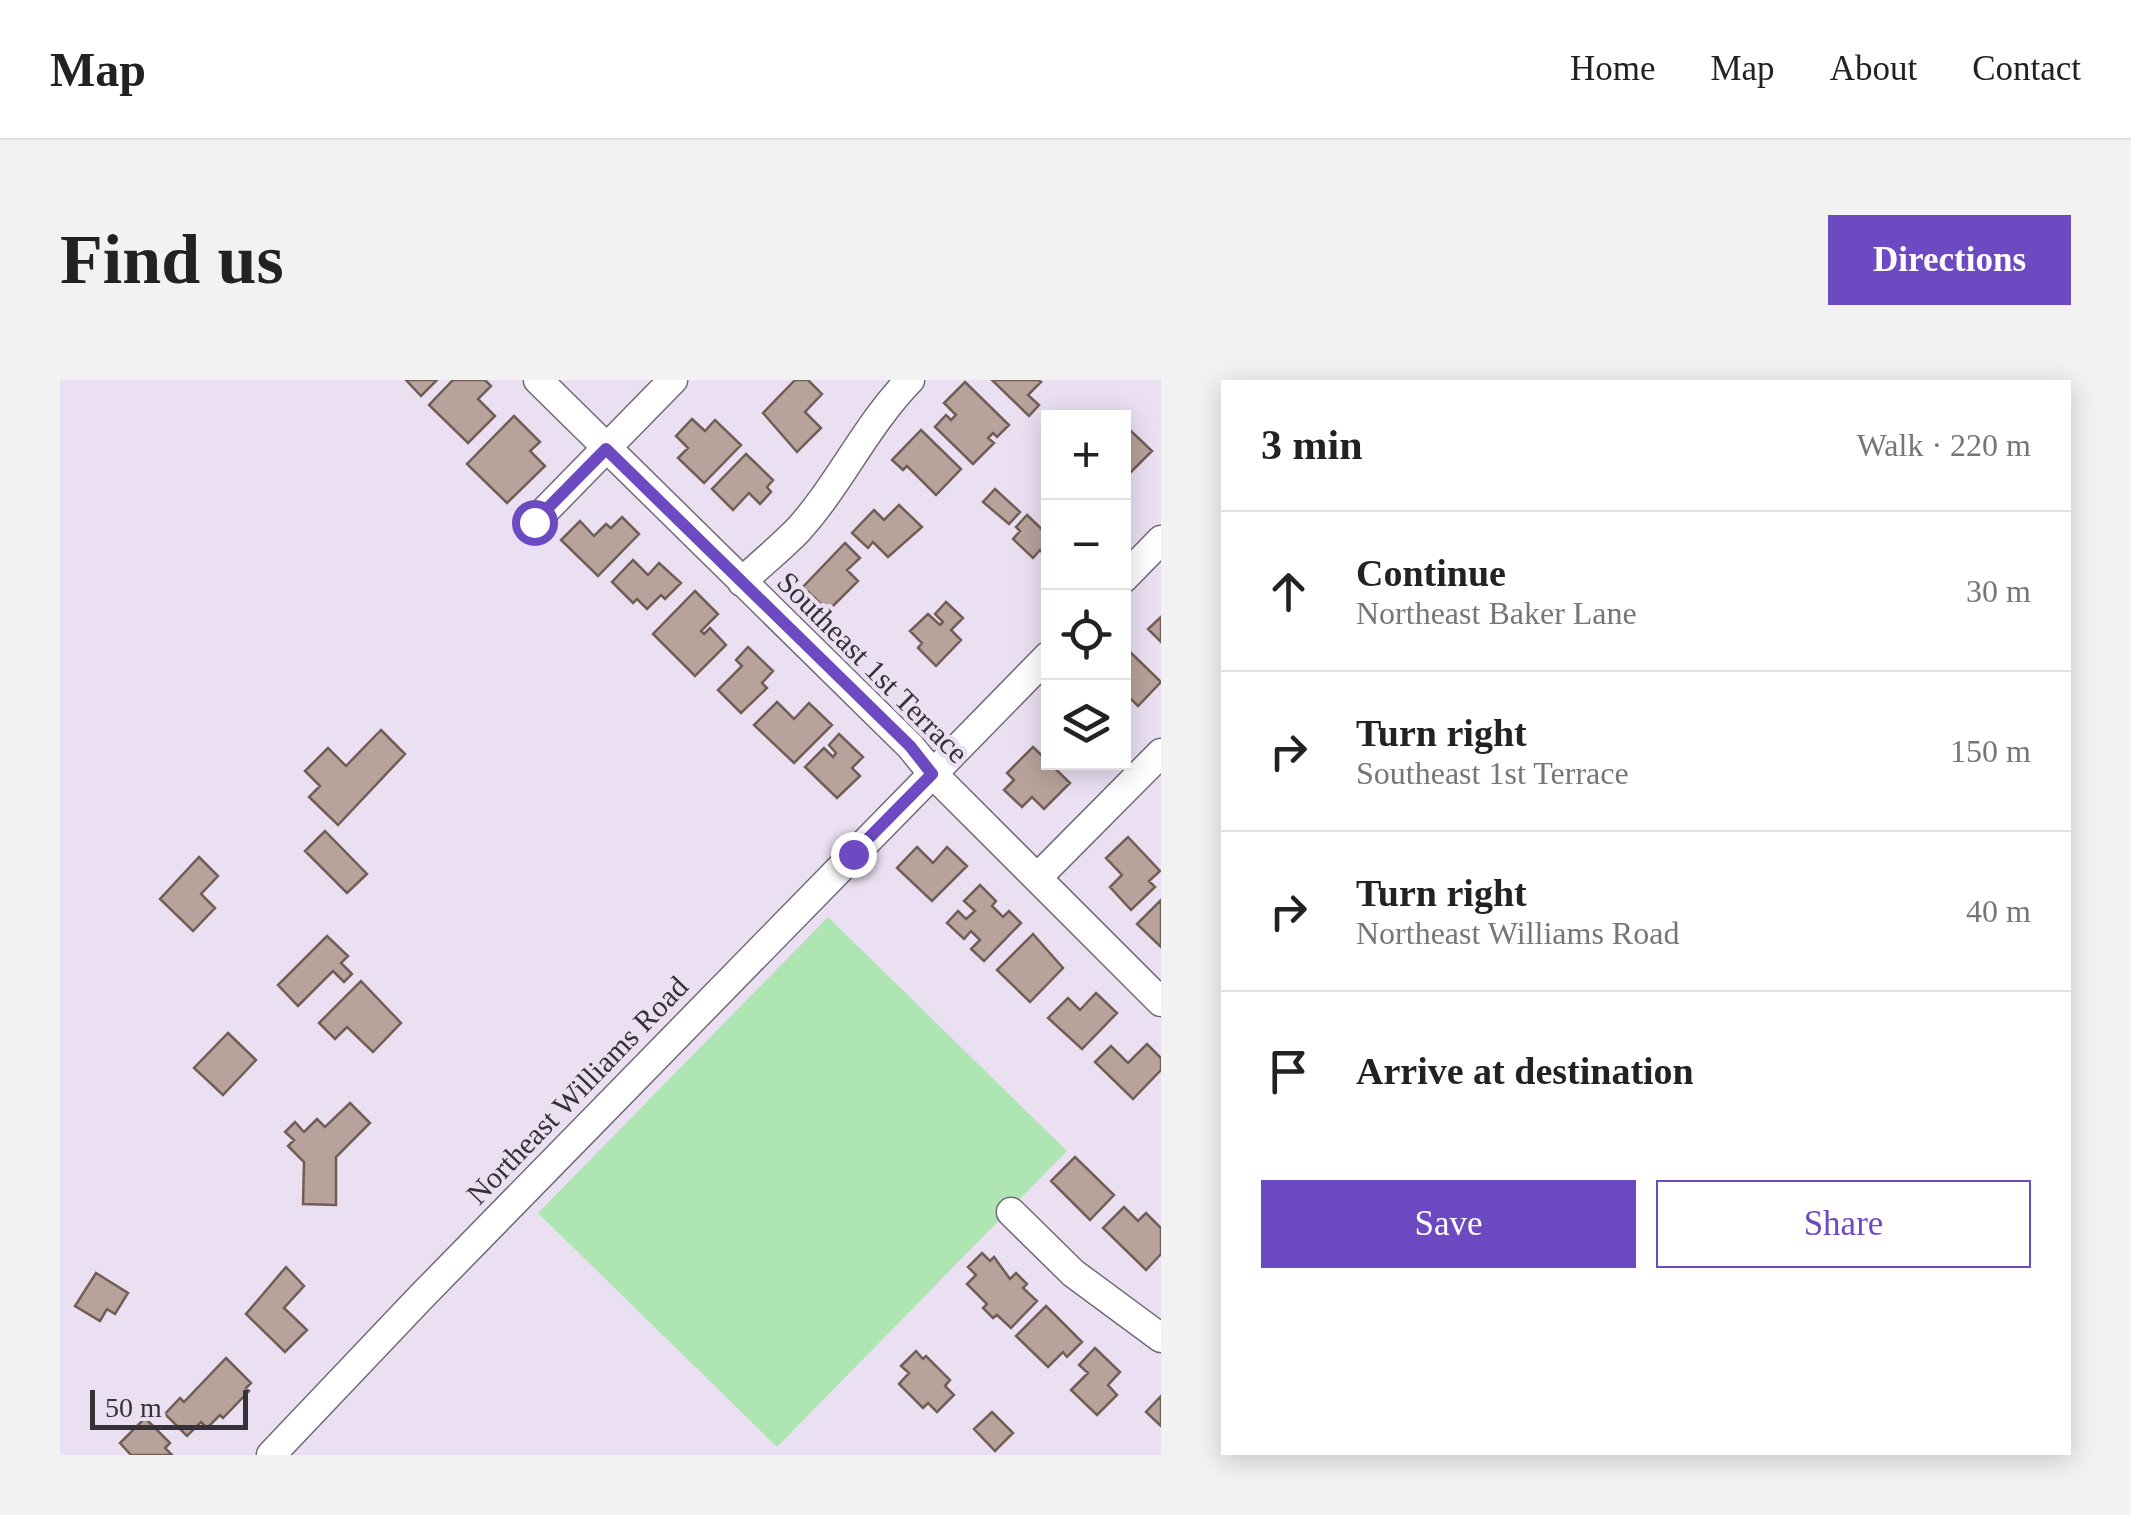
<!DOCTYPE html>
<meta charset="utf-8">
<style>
body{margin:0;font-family:Georgia,serif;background:#f2f2f2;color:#222}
.controls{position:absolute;right:30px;top:30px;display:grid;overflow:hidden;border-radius:0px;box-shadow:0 5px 25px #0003}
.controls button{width:90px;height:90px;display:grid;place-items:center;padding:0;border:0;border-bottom:2px solid #e0e0e0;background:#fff;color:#222;font:50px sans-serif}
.scale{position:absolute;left:30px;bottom:25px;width:158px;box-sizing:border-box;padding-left:10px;border:5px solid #353138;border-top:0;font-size:28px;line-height:35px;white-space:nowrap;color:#353138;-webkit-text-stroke:8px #ebe0f2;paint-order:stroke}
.stop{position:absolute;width:30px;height:30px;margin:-22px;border:8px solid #6e4ac2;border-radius:50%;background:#fff}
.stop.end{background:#6e4ac2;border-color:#fff;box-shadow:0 2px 10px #0008}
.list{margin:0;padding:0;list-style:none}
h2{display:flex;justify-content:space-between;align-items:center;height:130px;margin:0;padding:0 40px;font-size:42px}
h2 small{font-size:32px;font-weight:400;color:#767676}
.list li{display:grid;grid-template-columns:65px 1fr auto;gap:30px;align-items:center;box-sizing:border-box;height:160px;padding:0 40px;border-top:2px solid #e0e0e0}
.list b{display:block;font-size:38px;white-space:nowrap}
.list p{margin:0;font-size:32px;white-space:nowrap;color:#767676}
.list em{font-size:32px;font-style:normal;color:#767676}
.actions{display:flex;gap:20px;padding:30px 40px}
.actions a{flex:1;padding:22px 0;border:2px solid #6e4ac2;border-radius:0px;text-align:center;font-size:35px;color:#6e4ac2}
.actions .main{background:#6e4ac2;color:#fff}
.icon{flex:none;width:55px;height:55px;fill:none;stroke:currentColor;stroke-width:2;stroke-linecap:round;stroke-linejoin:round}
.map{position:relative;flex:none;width:1101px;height:1075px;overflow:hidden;border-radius:0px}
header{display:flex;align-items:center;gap:60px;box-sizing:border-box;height:140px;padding:0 50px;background:#fff;border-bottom:2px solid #e0e0e0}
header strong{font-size:48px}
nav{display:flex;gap:55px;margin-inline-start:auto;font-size:35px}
.intro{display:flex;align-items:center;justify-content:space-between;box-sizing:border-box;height:240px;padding:0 60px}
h1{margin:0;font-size:70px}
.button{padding:25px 45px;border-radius:0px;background:#6e4ac2;color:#fff;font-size:35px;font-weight:700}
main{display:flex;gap:60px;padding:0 60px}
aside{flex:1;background:#fff;border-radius:0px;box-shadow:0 5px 25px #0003}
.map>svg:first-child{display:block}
</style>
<header>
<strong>Map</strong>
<nav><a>Home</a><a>Map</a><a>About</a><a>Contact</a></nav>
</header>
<div class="intro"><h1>Find us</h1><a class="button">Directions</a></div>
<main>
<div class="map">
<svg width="1101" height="1075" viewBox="0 0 1101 1075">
<rect width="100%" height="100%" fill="#ebe0f2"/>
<path fill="#afe5b3" d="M768,537L1007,771L717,1067L478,833Z"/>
<path fill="#b8a39c" stroke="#705d56" stroke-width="2.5" d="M346,0H377L361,16Z
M393,0H425L431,6L418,19L435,36L408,63L369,25Z
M735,0H748L762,14L745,32L761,48L737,72L703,33Z
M932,0H978L981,2L968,15L979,25L969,36Z
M905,2L949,45L937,57L933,53L928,58L934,63L913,84L875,47L886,35L891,40L896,35L884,23Z
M454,36L480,62L470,71L485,86L447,123L407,84Z
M632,39L645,51L655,40L681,65L644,103L618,78L628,68L616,56Z
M861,50L901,89L876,115L847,86L843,90L832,80Z
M1064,50L1068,54L1071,51L1092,71L1067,96L1064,93Z
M686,74L713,100L707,107L711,112L700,124L689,113L673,130L652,109Z
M935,109L960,132L949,144L923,122Z
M839,125L862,147L828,177L813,162L808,168L792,153L814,130L824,140Z
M967,135L988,155V171L985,175L980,170L973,178L953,159L960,151L956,147Z
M562,137L579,154L538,196L501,160L520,141L534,156L546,144L551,148Z
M785,163L800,178L787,190L798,201L768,231L743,207Z
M573,180L588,195L599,183L621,203L605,219L601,215L587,229L577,219L573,223L552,202Z
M635,211L658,234L641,251L644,254L650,248L666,265L635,296L593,254Z
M886,222L903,238L891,250L901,260L876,286L858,268L862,263L850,251L868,234L880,245L883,242L875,234Z
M1101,237V262L1088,249Z
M688,267L713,291L702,303L707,308L681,333L658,310L682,286L676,280Z
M1068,270L1101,302L1078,326L1064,312V275Z
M717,322L734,339L749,323L772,345L734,383L694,345Z
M321,350L345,374L278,445L249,417L260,406L245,391L268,368L286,386Z
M779,354L803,377L792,388L800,396L777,418L745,387L764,368L773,377L776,373L769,365Z
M973,367L1010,403L984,429L972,417L962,427L944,410L954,400L947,393Z
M265,451L307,494L287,513L245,471Z
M1068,457L1100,491L1089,501L1095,507L1071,530L1050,507L1062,495L1046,478Z
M857,467L873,483L887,467L907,486L872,521L837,488Z
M139,477L158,496L141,514L155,528L133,551L100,519Z
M920,505L936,521L932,526L943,537L949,531L961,543L924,581L911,569L920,560L911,551L904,559L887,543L898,531L906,539L915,531L904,521Z
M1101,520V567L1077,544Z
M973,554L1003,588L970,622L937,590Z
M267,556L288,576L281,583L292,594L284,602L273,591L238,626L218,605Z
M301,601L341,643L313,672L287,647L275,659L259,643Z
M1036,613L1057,633L1022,669L988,638L1008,618L1020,630Z
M168,653L196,680L163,715L134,688Z
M1087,664L1101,678V690L1073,719L1035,682L1051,666L1068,683Z
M290,723L310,743L276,777V825L243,824L244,782L228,766L234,760L225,752L235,742L244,752L257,739L265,747Z
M1015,777L1054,815L1030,840L991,801Z
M1064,827L1078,841L1086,833L1101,848V874L1086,890L1043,848Z
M922,873L930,881L934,877L950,899L956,893L967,904L963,908L977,921L951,948L937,935L933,938L923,928L927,924L907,904L916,895L908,887Z
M226,887L244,906L224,928L247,950L225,972L186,934Z
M36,893L68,913L55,934L47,929L40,941L15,926Z
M986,926L1022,962L1007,977L1003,972L988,987L956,956Z
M1035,968L1060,992L1048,1005L1057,1015L1037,1035L1011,1010L1028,993L1019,985Z
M856,971L863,979L866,976L890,1000L885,1006L894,1015L877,1032L868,1023L863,1028L839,1004L849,993L841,986Z
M166,978L191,1003L186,1008L189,1011L163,1038L160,1035L147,1048L141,1042L127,1056L105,1034L120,1018L124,1022Z
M1101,1016V1046L1086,1032Z
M932,1032L953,1053L935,1071L914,1049Z
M85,1038L110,1063L105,1068L112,1075H71L60,1063Z"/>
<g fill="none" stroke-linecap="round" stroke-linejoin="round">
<defs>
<path id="minor" d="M478,0L850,366L873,394L1101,622
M474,142L613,0
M1064,198L1101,160
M682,202C700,184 721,168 739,149C781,102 806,45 850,0
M978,497L1101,373
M951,832L1013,893L1101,958
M211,1075L361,917L988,276"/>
</defs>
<use href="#minor" stroke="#726979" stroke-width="31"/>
<use href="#minor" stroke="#fff" stroke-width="28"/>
</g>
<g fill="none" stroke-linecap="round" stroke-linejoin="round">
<path stroke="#6e4ac2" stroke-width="12" d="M474,142L546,69L850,366L872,394L793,474"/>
</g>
<g text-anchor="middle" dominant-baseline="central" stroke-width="9" stroke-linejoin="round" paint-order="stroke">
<g font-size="30" fill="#353138" stroke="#ebe0f2">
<text transform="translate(813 287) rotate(45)">Southeast 1st Terrace</text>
<text transform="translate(517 710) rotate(-46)">Northeast Williams Road</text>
</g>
</g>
</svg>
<div class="controls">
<button>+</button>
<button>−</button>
<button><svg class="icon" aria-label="locate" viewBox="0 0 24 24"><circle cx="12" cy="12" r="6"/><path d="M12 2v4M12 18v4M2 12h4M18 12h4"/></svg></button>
<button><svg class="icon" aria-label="layers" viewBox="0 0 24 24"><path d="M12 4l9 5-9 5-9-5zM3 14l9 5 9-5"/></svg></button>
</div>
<div class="scale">50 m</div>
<div class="stop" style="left:474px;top:142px"></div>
<div class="stop end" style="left:793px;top:474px"></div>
</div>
<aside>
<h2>3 min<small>Walk · 220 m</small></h2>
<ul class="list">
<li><svg class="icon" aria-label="ahead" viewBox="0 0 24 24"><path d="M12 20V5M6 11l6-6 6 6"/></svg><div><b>Continue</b><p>Northeast Baker Lane</p></div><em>30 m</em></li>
<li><svg class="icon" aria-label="right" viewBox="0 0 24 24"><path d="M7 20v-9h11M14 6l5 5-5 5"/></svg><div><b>Turn right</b><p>Southeast 1st Terrace</p></div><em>150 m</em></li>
<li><svg class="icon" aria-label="right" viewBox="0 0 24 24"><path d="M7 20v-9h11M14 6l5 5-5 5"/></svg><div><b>Turn right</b><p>Northeast Williams Road</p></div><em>40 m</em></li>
<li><svg class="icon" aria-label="arrive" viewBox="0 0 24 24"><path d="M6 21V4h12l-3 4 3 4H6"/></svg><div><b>Arrive at destination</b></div></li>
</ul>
<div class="actions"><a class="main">Save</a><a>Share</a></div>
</aside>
</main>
